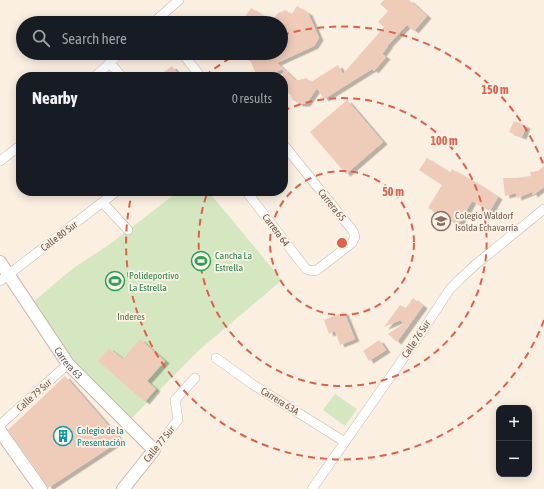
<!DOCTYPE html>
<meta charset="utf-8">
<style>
body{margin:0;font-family:"Asap Condensed",sans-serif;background:#20242c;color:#f1f3f6}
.controls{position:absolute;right:12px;bottom:12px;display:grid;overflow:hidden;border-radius:8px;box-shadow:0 2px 10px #0003}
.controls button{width:36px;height:36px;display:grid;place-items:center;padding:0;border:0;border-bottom:1px solid #363941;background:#171b24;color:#f1f3f6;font:20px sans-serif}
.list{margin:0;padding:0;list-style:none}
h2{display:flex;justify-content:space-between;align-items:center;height:52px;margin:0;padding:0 16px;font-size:17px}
h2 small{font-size:13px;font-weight:400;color:#9ea1a6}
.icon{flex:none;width:22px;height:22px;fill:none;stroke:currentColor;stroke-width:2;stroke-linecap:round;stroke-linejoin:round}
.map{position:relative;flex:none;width:544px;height:489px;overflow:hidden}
.search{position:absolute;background:#171b24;box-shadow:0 2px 10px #0003;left:16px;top:16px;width:272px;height:44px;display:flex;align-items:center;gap:10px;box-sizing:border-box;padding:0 14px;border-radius:22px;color:#9ea1a6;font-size:15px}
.panel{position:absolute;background:#171b24;box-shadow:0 2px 10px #0003;left:16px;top:72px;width:272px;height:124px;border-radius:16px}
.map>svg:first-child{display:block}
</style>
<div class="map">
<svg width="544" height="489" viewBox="0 0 544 489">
<defs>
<filter id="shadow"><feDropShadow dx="4.5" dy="2.5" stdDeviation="0" flood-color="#0004"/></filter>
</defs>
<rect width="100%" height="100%" fill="#fbefe1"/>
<path fill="#d4e7c1" d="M179,191H208L282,280L198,351L130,420L73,360L32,303L72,269L110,244Z
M335,394L357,409L345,426L323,410Z"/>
<path fill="#efcbba" filter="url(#shadow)" d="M384,0H409L427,16L414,31L407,25L401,31L388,45V46L382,54L386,57L374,71L372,69L324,99L317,88L306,104H299L292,99L291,95L283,89V69L263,77H257L251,62L248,60L245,53H281V23H241L251,8L272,21L278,13L285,10L292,14L297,6L308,13L319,38L314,46L277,63L296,81L306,78L311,82L338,65L343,74L384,27L378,22L388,11L380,4Z
M172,66L180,77H157Z
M347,100L383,142L346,174L310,132Z
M514,121L526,126L522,137L509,132Z
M427,158L450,173L452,169L480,185L498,197L490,211L472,201L458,225L428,208L442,185L419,170Z
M544,166V187L533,195L532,192L517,198L516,193L505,196L503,178H516L531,176L530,172L538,171Z
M413,298L423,306L397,342L388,334L403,324L401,320L384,327L400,305L406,308Z
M344,312L355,339L340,345L335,331L329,334L324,320Z
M140,339L165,361L147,381L156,389L145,402L98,361L109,348L123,359Z
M379,340L386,350L369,361L363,351Z
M65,376L121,440L48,488L47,485L8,430Z"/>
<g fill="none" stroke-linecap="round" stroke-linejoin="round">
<defs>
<path id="minor" d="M153,23L179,0
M182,53L201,77
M110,63L122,77
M95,77L120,53
M0,161L21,145
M246,191L306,269L312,271L317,270L352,243L355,237L353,231L283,144
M103,203L128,230
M0,281L117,191
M216,358L252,384L345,442
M0,425L68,364
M154,450L178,420L175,400L195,378
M312,489L421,333L450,289L459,280L475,265L544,209"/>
<g id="tertiary">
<path id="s1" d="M0,262L68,364L154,450L123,489"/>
<path d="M0,431L41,489"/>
</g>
</defs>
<use href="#minor" stroke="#cdb8ac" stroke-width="10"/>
<use href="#tertiary" stroke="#cdb8ac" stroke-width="14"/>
<use href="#minor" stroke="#fff" stroke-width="9"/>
<use href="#tertiary" stroke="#fff" stroke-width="12"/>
</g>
<g fill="none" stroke="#e0614b" stroke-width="2" stroke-dasharray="7 5">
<circle cx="342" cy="243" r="72"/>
<path d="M283 111A144 144 0 1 1 208 191"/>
<path d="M544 320A216 216 0 0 1 132 193M205 76A216 216 0 0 1 239 53M282 35A216 216 0 0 1 544 166"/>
</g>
<defs>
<symbol id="school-ring" viewBox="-11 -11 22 22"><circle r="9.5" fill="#fef3e7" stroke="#8d6e63" stroke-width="1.5"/><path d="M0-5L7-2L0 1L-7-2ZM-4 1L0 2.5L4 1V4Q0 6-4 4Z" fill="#8d6e63"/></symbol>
<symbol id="stadium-ring" viewBox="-11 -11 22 22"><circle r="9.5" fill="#fef3e7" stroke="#2e9e5b" stroke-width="1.5"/><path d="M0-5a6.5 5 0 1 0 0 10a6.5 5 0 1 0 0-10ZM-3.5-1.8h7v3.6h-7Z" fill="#2e9e5b"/></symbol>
<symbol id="building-ring" viewBox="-11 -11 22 22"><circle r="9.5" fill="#fef3e7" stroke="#0f9aa8" stroke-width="1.5"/><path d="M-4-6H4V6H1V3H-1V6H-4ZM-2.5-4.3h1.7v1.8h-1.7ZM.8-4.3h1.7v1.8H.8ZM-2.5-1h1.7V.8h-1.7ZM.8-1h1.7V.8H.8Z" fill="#0f9aa8"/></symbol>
</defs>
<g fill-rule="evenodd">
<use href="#school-ring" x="430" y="210" width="22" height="22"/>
<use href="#stadium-ring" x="190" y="250" width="22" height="22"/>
<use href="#stadium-ring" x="104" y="270" width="22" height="22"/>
<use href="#building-ring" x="52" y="425" width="22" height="22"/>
</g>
<g text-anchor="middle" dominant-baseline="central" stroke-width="3.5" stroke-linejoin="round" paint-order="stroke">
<g font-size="10" fill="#71544a" stroke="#fef3e7">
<text transform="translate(332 205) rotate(51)">Carrera 65</text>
<text transform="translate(276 230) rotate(53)">Carrera 64</text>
<text transform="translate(59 236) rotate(-37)">Calle 80 Sur</text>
<text transform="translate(416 339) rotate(-56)">Calle 76 Sur</text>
<text stroke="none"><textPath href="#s1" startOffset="122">Carrera 63</textPath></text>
<text transform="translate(34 395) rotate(-42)">Calle 79 Sur</text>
<text transform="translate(280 401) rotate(32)">Carrera 63A</text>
<text transform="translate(159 444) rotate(-51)">Calle 77 Sur</text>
</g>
<g font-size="10" fill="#785e54" stroke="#fef3e7" text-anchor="start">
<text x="455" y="215">Colegio Waldorf<tspan x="455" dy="12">Isolda Echavarría</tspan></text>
</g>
<g font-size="10" fill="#27864d" stroke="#fef3e7" text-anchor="start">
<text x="215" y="255">Cancha La<tspan x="215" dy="12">Estrella</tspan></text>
<text x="129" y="275">Polideportivo<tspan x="129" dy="12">La Estrella</tspan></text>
</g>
<g font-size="10" fill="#557742" stroke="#fef3e7">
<text x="131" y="316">Inderes</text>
</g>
<g font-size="10" fill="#0d838f" stroke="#fef3e7" text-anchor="start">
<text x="77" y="430">Colegio de la<tspan x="77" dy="12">Presentación</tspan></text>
</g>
</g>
<circle cx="342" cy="243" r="6" fill="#e0614b" stroke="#fef3e7" stroke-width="2"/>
<g font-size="12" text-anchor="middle" font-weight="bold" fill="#e0614b" stroke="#fef3e7" stroke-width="3.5" stroke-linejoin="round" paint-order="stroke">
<text x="495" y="94">150 m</text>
<text x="444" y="145">100 m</text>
<text x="393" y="196">50 m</text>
</g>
</svg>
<div class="controls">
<button>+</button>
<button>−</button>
</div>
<div class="search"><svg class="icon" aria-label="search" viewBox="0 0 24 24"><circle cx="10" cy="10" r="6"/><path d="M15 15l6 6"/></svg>Search here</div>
<section class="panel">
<h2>Nearby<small>0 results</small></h2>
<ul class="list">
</ul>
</section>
</div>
